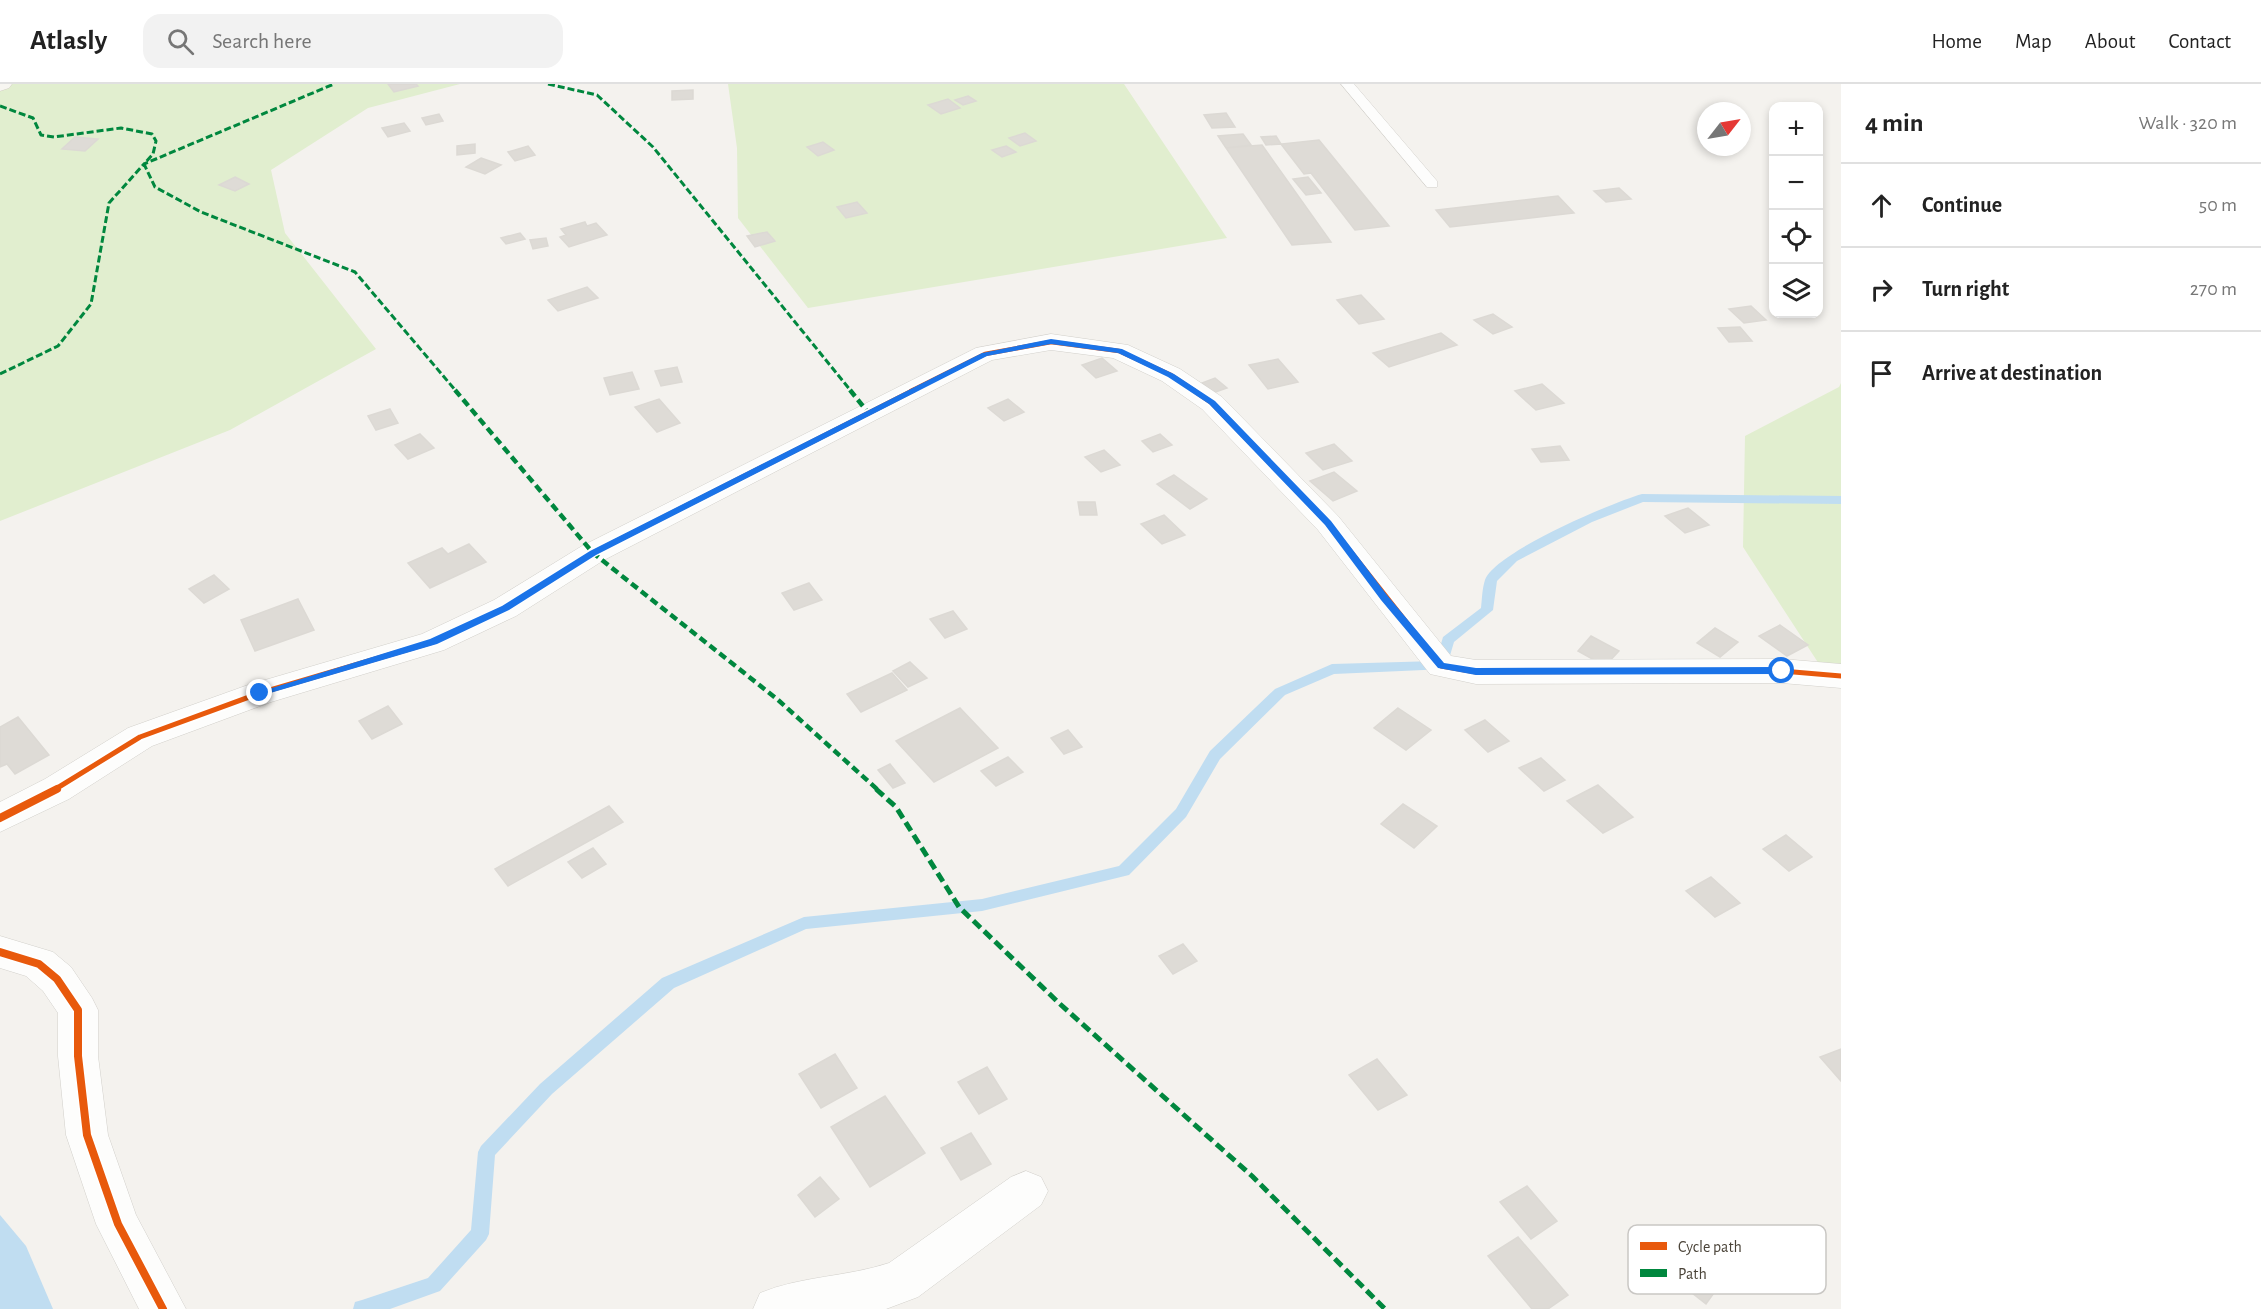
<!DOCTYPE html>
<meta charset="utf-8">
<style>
body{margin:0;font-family:"Alegreya Sans",sans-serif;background:#f2f2f2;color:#222}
.controls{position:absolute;right:18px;top:18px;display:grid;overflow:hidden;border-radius:12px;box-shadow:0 3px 9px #0003}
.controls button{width:54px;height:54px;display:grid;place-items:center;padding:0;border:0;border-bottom:2px solid #e0e0e0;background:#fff;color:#222;font:30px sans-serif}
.compass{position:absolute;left:1697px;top:18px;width:54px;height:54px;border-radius:50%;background:#fff;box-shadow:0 3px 9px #0003;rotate:59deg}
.stop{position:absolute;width:18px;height:18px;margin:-14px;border:4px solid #1a73e8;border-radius:50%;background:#fff}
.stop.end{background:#1a73e8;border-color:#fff;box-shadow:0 2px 6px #0008}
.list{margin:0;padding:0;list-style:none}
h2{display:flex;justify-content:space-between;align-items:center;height:78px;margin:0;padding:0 24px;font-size:26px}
h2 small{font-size:20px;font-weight:400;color:#767676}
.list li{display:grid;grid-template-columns:39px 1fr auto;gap:18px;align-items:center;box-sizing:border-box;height:84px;padding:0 24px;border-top:2px solid #e0e0e0}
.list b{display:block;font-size:22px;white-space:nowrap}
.list em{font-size:20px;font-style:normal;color:#767676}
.icon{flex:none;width:33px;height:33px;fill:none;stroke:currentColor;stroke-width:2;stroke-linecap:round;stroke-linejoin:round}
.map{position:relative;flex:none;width:1841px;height:1225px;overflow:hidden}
header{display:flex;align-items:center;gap:36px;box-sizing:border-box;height:84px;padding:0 30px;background:#fff;border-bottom:2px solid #e0e0e0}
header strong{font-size:28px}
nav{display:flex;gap:33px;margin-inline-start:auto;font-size:21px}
.search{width:420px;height:54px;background:#f2f2f2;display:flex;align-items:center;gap:15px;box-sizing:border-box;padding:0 21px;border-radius:18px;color:#767676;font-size:22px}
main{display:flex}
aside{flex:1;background:#fff}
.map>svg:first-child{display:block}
</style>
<header>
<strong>Atlasly</strong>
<div class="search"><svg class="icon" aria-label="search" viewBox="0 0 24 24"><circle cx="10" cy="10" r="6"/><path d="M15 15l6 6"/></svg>Search here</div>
<nav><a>Home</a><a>Map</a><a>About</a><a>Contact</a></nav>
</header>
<main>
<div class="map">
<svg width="1841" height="1225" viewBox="0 0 1841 1225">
<rect width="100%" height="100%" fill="#f4f2ee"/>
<path fill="#e1eecf" d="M0,0H460L368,24L271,86L285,149L376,265L230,346L0,437Z
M728,0H1124L1227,154L808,224L738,134L737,64Z
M1841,299V597L1819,580L1743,463L1745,352L1839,303Z"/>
<path fill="#c0ddf1" d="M0,1131L26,1162L53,1225H0Z"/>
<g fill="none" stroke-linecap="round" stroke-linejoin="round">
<path fill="#c0ddf1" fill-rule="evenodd" d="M1642,410L1841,412V420L1643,418L1592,438L1517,477L1497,497L1493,526L1454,558L1446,585L1334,590L1285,611L1220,675L1186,733L1129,791L982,827L806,845L674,904L552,1010L495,1071L489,1150L486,1156L440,1207L390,1225H353L355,1218L362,1216L428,1194L471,1146L478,1068L481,1062L540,1000L662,894L804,833L982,815L1119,782L1176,725L1210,667L1275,605L1332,580L1436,577L1443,553L1481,524C1482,516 1482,505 1485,496C1495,468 1611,419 1642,410Z"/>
</g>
<path fill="#dedbd6" stroke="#dcd9d4" stroke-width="1.5" d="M388,0H416L418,2L394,8Z
M693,6V15L672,16V7Z
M968,12L976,17L963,21L955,16Z
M948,15L960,24L941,30L928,21Z
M1226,29L1235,43L1212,44L1204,31Z
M439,30L443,37L426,41L422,34Z
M404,39L410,47L388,53L382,44Z
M1025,49L1036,57L1020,62L1009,54Z
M1243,50L1251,61L1226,64L1218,52Z
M1276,52L1281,60L1266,61L1261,53Z
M75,53L98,55L85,67L62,65Z
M1319,56L1389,142L1355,146L1311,89L1304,90L1281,60Z
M823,58L834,66L818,72L807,63Z
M475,60V69L457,71V62Z
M1262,61L1331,158L1292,161L1226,64Z
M528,62L535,71L515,77L508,68Z
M1006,62L1016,68L1002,73L992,66Z
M481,74L501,81L485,90L466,83Z
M235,93L249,100L235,107L219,101Z
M1308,93L1321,109L1306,111L1293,95Z
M1619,104L1631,115L1606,118L1594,107Z
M1558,112L1574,129L1450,143L1436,126Z
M857,118L867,129L846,134L837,123Z
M585,138L587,142L596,139L607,151L569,163L560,153L566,151L561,145Z
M767,148L775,157L755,163L747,152Z
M520,149L525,155L506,160L501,154Z
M546,154L548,162L533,165L530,156Z
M587,203L598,214L558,227L548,216Z
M1361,211L1384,235L1359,240L1337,216Z
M1751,222L1766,236L1744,239L1729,225Z
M1493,230L1512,243L1493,250L1474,236Z
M1740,243L1752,257L1729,258L1718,244Z
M1441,249L1457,261L1389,283L1373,269Z
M1102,274L1117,287L1096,294L1082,281Z
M1278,275L1298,298L1268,305L1249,281Z
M677,283L682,298L661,302L655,287Z
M632,288L639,305L610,311L604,294Z
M1215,294L1227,304L1213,309L1202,299Z
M1542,300L1564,319L1536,326L1515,307Z
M659,315L680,339L657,348L635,323Z
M1008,315L1024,328L1004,337L988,324Z
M390,325L398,339L376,346L368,332Z
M420,350L434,364L408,375L395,361Z
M1160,350L1172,361L1153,368L1142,357Z
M1334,360L1352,377L1323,386L1306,369Z
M1560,362L1569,376L1541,378L1532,365Z
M1104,366L1120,381L1101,388L1085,373Z
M1334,388L1357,407L1333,417L1310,397Z
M1174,391L1207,415L1190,425L1157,400Z
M1078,418H1095L1097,431H1080Z
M1688,424L1709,441L1685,449L1665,432Z
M1164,431L1185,451L1162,460L1141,440Z
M469,460L486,478L430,504L408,479L442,464L448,470Z
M214,491L229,505L204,519L189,505Z
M809,499L822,516L794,526L782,509Z
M298,515L314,546L255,567L241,536Z
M953,527L967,545L945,554L930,535Z
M1780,541L1808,561L1787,572L1759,552Z
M1715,544L1738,558L1720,573L1697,559Z
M1591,552L1619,567L1605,582L1578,567Z
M910,578L927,594L908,603L893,587Z
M892,589L907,606L861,628L847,610Z
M388,622L402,640L372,655L359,637Z
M960,624L998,664L934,698L896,657Z
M1398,624L1431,646L1406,666L1374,644Z
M18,633L49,671L15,690L7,680L0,683V643Z
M1485,636L1509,657L1488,668L1465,646Z
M1068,646L1082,663L1064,670L1051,654Z
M1008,673L1023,688L996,702L981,687Z
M1541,674L1565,696L1544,707L1519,684Z
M890,680L905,699L893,704L878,686Z
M1598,701L1633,733L1603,749L1567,717Z
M1403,720L1437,742L1414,764L1381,740Z
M609,722L623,738L508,802L495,785Z
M1786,751L1812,773L1789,787L1763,765Z
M593,764L606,780L582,794L568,778Z
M1711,793L1740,819L1715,833L1686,807Z
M1183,860L1197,877L1173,890L1159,872Z
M1841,965V997L1820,973Z
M835,970L857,1004L821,1024L799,990Z
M1377,975L1407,1011L1378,1026L1349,991Z
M987,983L1007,1015L979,1030L958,998Z
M885,1012L925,1069L870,1103L831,1043Z
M971,1049L991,1080L961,1096L941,1064Z
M820,1093L839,1115L815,1133L798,1111Z
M1527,1102L1557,1137L1531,1155L1500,1118Z
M1518,1153L1568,1211L1548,1225H1532L1488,1172Z
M1683,1159L1727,1191L1706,1220L1664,1187Z"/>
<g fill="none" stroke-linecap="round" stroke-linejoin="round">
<defs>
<path id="service" d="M1341,0H1354L1437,97V103H1427Z"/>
<path id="minor" d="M1051,250L1128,261L1180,285L1222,313L1338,432L1451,572L1476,576L1782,575L1841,580V604L1782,599L1476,600L1430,590L1318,446L1202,325L1162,297L1113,274L1051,266L992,276L604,476L516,532L444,566L271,618L152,662L69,715L0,748V718L45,695L128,644L248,601L422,550L494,516L582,462L976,264Z
M0,852L53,868L71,883L92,914L98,926V972L108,1051L136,1131L186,1225H139L96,1140L66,1051L58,972V929L43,907L26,892L0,884Z
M1026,1087L1041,1093L1048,1107L1041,1121L918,1213L886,1225H753L760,1209C801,1192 847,1193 889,1179L1011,1093Z"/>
<path id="secondary" d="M0,0H12L9,4L0,7Z"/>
</defs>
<use href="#service" stroke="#d2d0cb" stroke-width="1"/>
<use href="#minor" stroke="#d2d0cb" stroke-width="1"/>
<use href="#secondary" stroke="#d3cfc5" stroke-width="1"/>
<use href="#service" fill="#fdfdfc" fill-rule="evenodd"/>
<use href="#minor" fill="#fdfdfc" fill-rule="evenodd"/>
<use href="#secondary" fill="#f7f6f1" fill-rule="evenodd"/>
<path stroke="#00873e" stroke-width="3" stroke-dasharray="7 3" stroke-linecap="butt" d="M548,0L597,11L653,63L851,307
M0,22L33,34L41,51L54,53L121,44L152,50L156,57L153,70L144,80L155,103L201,128L355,188L456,307
M0,290L58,262L91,220L109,119L144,80L334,0"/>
<path stroke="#00873e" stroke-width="4.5" stroke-dasharray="8 4.5" stroke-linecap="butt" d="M455,306L593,469L777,615L878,706
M850,306L870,331"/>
<path stroke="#00873e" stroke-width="5" stroke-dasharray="10 5" stroke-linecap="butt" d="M876,705L896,723L959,823L1060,920L1252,1092L1385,1225"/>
<defs>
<path id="cycleway-far2" d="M911,307L985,270L1051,258L1119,267L1171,291L1195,307"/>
<path id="cycleway-far1" d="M1193,306L1212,319L1328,439L1441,582L1476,588L1782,587L1841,592
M54,706L140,653L260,609L433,558L505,524L593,469L914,306"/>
<path id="cycleway" d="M0,734L57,705
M0,868L39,880L57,895L78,926V972L87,1051L118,1140L163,1225"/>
</defs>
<use href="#cycleway-far2" stroke="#fff" stroke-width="8"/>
<use href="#cycleway-far1" stroke="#fff" stroke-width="9"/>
<use href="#cycleway" stroke="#fff" stroke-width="11"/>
<use href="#cycleway-far2" stroke="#e8590c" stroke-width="4.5"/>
<use href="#cycleway-far1" stroke="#e8590c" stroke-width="5"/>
<use href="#cycleway" stroke="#e8590c" stroke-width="8"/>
</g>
<path fill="#1a73e8" d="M1051,255L1122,265L1174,290L1215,317L1331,437L1387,511L1444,579L1476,584L1782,583L1787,587L1782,590L1476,591L1438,584L1381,516L1325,441L1209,320L1168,293L1118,269L1051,260L987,272L596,471L509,526L437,560L260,612L256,609L430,555L502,522L590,467L982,269Z"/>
<rect x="1628" y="1141" width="198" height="69" rx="9" fill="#fff" stroke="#c9c7c4" stroke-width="1.5"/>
<rect x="1640" y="1158" width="27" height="8" fill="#e8590c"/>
<rect x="1640" y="1185" width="27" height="8" fill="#00873e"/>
<g font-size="16" fill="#4b4439">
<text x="1678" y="1168">Cycle path</text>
<text x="1678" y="1195">Path</text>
</g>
</svg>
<div class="controls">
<button>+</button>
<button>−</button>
<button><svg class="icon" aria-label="locate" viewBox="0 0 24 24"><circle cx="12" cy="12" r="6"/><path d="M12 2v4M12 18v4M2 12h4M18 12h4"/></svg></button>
<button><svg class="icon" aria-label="layers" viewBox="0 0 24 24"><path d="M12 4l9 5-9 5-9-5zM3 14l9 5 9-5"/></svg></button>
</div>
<svg class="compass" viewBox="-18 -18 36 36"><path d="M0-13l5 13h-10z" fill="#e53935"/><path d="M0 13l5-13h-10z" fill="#767676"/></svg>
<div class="stop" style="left:1782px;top:587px"></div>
<div class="stop end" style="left:260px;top:609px"></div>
</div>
<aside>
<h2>4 min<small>Walk · 320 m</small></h2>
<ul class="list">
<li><svg class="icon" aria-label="ahead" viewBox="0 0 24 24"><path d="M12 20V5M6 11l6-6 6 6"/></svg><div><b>Continue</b></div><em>50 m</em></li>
<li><svg class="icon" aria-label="right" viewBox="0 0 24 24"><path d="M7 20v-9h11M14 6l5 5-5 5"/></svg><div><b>Turn right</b></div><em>270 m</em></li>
<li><svg class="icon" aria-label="arrive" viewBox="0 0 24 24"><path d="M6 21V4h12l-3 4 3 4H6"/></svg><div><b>Arrive at destination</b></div></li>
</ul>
</aside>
</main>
